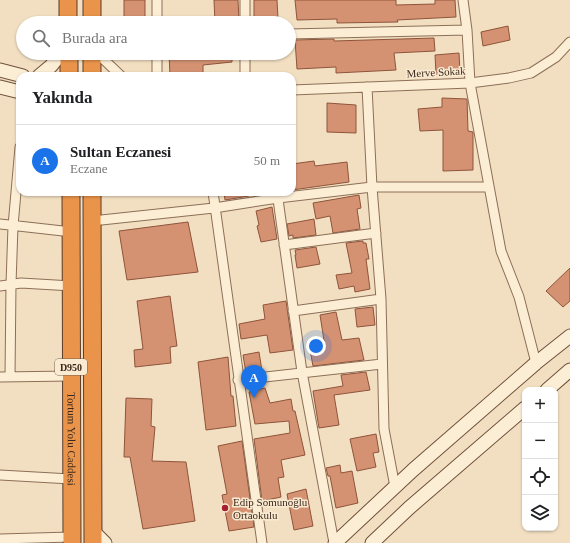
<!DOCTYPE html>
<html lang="tr">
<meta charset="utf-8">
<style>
body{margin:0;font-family:"Times New Roman",serif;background:#f6f6f6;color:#202124}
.controls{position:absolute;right:12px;bottom:12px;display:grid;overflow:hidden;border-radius:8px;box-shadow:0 1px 3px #0004}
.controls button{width:36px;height:36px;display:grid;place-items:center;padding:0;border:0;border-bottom:1px solid #e0e0e0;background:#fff;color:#202124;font:20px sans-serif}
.you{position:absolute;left:316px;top:346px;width:14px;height:14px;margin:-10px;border:3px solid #fff;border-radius:50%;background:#1a73e8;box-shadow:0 0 0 6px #1a73e833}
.badge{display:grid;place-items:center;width:26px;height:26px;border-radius:50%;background:#1a73e8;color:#fff;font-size:13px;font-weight:700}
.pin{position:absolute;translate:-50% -33px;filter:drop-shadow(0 1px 2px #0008)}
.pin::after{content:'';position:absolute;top:21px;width:14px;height:12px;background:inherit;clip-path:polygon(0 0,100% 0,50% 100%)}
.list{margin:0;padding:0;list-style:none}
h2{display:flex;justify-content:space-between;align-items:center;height:52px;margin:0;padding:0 16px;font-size:17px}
h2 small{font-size:13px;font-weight:400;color:#757577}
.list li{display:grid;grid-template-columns:26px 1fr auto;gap:12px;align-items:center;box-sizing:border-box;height:72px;padding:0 16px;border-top:1px solid #e0e0e0}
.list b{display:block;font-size:15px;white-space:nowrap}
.list p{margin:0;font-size:13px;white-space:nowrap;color:#757577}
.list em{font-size:13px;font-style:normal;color:#757577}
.icon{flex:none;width:22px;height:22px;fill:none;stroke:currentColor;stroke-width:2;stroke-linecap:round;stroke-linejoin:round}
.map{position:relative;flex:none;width:570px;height:543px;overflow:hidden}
.search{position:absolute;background:#fff;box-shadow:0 1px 3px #0004;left:16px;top:16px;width:280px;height:44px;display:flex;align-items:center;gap:10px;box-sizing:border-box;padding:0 14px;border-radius:22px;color:#757577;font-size:15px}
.panel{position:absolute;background:#fff;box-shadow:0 1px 3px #0004;left:16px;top:72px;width:280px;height:124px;border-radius:12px}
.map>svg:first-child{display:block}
</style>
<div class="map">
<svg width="570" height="543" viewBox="0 0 570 543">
<rect width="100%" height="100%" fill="#f2dfc1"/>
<path fill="#d49273" stroke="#8f543a" d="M124,0H145V23H124Z
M214,0H238L239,21L230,22V23H215Z
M254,0H277L278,18H276V23H254Z
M295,0H396V5L435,4V0H455L456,17L397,20L398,22L337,23V19L297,20Z
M508,26L510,40L483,46L481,32Z
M434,38L435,51L394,53L396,70L336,73V67L297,69L295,40L334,39V41Z
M169,53H232V62L203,65V76H170Z
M459,53L460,72L436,74L435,55Z
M442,98L467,99L468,131L473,132V170L443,171V130L420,131L418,109L442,107Z
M327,103L356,105V133L327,132Z
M314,161L315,166L347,162L349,182L292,190V164Z
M224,192H249V196L225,200Z
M359,195L361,208L357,209L360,229L333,233L330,216L316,219L313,203Z
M272,207L277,239L261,242L257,226L259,225L256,211Z
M314,219L316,235L293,238V235L289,236L287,224Z
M188,222L198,272L127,280L119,231Z
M363,241V243H366L369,259H366L370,289L355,292L354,286L339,289L336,275L352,273L346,243Z
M316,247L320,264L297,268L295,255H296L295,250Z
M570,268V301L563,307L546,291Z
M170,296L177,346L170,347L171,363L135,367L134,350L143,349L137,301Z
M286,301L293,350L270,353L267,335L241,339L239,324L265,319L263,305Z
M373,307L375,325L357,327L355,309Z
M336,312L342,340L359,338L364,360L313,366L310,350L325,347L320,315Z
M259,352L262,371L246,373L243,355Z
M228,357L231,396H233L236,426L206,430L198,362Z
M366,372L370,390L334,395L339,425L319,428L313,391L343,386L341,375Z
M265,388L270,403L291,399L293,411H295L305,455L281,460L284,477L278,478L281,497L262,501L254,439L290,433L289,421L255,424L249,392Z
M126,398L152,399L151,426L155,427L152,461L186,462L195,521L143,529L130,457H124Z
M376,434L379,452L373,453L376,467L357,471L350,439Z
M242,441L254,527L229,531L222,495L227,494L218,446Z
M340,465L341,473L352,471L358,503L336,508L330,476H328L326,468Z
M306,489L313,526L294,530L287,494Z"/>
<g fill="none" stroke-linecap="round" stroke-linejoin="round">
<defs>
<path id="street" d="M157,0V23
M463,0L467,30L470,83L501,251L519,297L536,363
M245,23V0
M289,34L467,30
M97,53L121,76
M157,53V76
M245,53V76
M367,87L372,187L381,299L384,429L395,487
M292,90L470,83L509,78L531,73L556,57L570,42
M213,192L262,543
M277,192L302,372L334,543
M92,221L214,208L278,198L372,187H489
M0,224L72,232
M284,245L376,233
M0,286L21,283L72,286
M293,311L381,299
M0,377L71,376
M10,377L11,284L13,226L20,147
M238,380L382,364
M0,475L71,479
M0,539L71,537"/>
<path id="secondary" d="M0,70L23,76
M39,76L51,66L59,56L64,53
M0,87L20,92
M547,390L570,370
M93,531L105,543
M335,543L413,470L536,363L570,336
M372,543L409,508L525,408"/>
<g id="highway">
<path d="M68,0V23"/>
<path d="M92,23V0"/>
<path d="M69,53V76"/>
<path d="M92,76V53"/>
<path id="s1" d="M71,192L72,543"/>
<path d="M92,192L93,543"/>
</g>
</defs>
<use href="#street" stroke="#8d6f57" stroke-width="11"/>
<use href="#secondary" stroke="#6f503a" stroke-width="15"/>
<use href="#highway" stroke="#5b3d2b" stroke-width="19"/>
<use href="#street" stroke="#fcedd5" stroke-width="9"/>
<use href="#secondary" stroke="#fcedd5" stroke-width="13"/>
<use href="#highway" stroke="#e9944a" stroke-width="17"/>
</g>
<circle fill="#a2212e" stroke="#f9ead1" stroke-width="1.5" cx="225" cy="508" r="4"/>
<g text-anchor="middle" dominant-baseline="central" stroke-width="3" stroke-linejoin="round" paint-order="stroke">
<rect fill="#f9ead1" stroke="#756352" stroke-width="1" x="55" y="359" width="32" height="16" rx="3"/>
<g font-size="10" font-weight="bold" fill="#3c291c">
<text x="71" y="367">D950</text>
</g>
<g font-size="11" fill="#3c291c" stroke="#f9ead1">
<text transform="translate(436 72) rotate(-3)">Merve Sokak</text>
<text stroke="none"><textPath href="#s1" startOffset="247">Tortum Yolu Caddesi</textPath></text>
</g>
<g font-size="11" fill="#3c291c" stroke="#f9ead1" text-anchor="start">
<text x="233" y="502">Edip Somunoğlu<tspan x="233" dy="13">Ortaokulu</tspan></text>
</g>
</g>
</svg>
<div class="controls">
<button>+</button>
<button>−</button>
<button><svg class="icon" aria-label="locate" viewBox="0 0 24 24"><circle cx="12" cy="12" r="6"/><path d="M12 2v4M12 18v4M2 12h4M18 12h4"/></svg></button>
<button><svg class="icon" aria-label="layers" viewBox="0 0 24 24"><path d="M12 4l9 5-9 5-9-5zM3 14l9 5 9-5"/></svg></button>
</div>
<div class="you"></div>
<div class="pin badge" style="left:254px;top:398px">A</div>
<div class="search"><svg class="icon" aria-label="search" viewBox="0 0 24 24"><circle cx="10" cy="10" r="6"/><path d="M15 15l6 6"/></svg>Burada ara</div>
<section class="panel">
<h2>Yakında<small></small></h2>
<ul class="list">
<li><span class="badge">A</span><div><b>Sultan Eczanesi</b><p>Eczane</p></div><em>50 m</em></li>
</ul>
</section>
</div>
